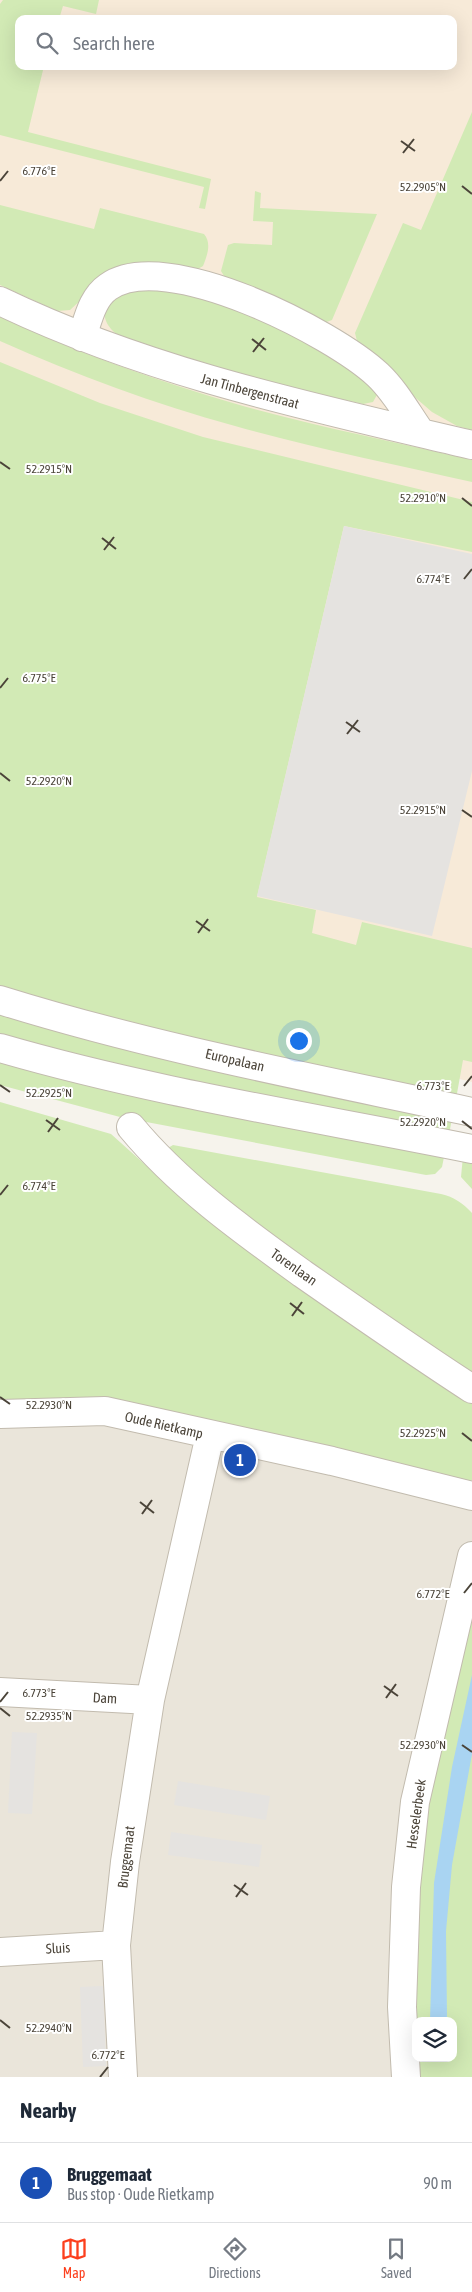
<!DOCTYPE html>
<meta charset="utf-8">
<style>
body{margin:0;font-family:"Asap Condensed",sans-serif;background:#f2f2f3;color:#1f2937}
.controls{position:absolute;right:15px;bottom:15px;display:grid;overflow:hidden;border-radius:10px;box-shadow:0 5px 20px #0002}
.controls button{width:45px;height:45px;display:grid;place-items:center;padding:0;border:0;border-bottom:1px solid #e0e1e3;background:#fff;color:#1f2937;font:25px sans-serif}
.you{position:absolute;left:298px;top:1040px;width:18px;height:18px;margin:-12px;border:4px solid #fff;border-radius:50%;background:#1a73e8;box-shadow:0 0 0 8px #1a73e833}
.badge{display:grid;place-items:center;width:32px;height:32px;border-radius:50%;background:#fc3f1d;color:#fff;font-size:16px;font-weight:700}
.pin{position:absolute;translate:-50% -50%;border:2px solid #fff;box-shadow:0 1px 5px #0006}
.list{margin:0;padding:0;list-style:none}
h2{display:flex;justify-content:space-between;align-items:center;height:65px;margin:0;padding:0 20px;font-size:21px}
h2 small{font-size:16px;font-weight:400;color:#747a83}
.list li{display:grid;grid-template-columns:32px 1fr auto;gap:15px;align-items:center;box-sizing:border-box;height:80px;padding:0 20px;border-top:1px solid #e0e1e3}
.list b{display:block;font-size:19px;white-space:nowrap}
.list p{margin:0;font-size:16px;white-space:nowrap;color:#747a83}
.list em{font-size:16px;font-style:normal;color:#747a83}
.icon{flex:none;width:28px;height:28px;fill:none;stroke:currentColor;stroke-width:2;stroke-linecap:round;stroke-linejoin:round}
.map{position:relative;flex:none;width:472px;height:2077px;overflow:hidden}
.search{position:absolute;background:#fff;box-shadow:0 5px 20px #0002;left:15px;right:15px;top:15px;height:55px;display:flex;align-items:center;gap:12px;box-sizing:border-box;padding:0 18px;border-radius:10px;color:#747a83;font-size:19px}
.sheet{height:145px;background:#fff}
nav{display:flex;justify-content:space-around;align-items:center;box-sizing:border-box;height:70px;border-top:1px solid #e0e1e3;background:#fff;font-size:14px;color:#747a83}
nav a{display:grid;justify-items:center;gap:2px}
nav .on{color:#fc3f1d}
.map>svg:first-child{display:block}
</style>
<div class="map">
<svg width="472" height="2077" viewBox="0 0 472 2077">
<rect width="100%" height="100%" fill="#f6f3ec"/>
<path fill="#eae5da" fill-rule="evenodd" d="M0,1163L207,1184L472,1376V2077H0ZM416,2021H453V2058H416Z"/>
<path fill="#f7ead8" fill-rule="evenodd" d="M0,0H472V1082L0,967ZM19,19H453V66H19Z"/>
<path fill="#d2eab5" fill-rule="evenodd" d="M3,0H99L96,14L63,6L59,19H19V66H44L28,132L211,179L205,209L199,208L204,187L0,135V4Z
M472,112V430L457,426L432,412L359,349L355,333L403,223L421,230Z
M255,191L261,193L260,208L377,214L332,320L321,324L229,284L221,271L228,245L234,243L272,245L273,222L253,221Z
M0,205L94,229L100,208L204,234C212,243 207,256 203,266L191,273L83,298L70,310L57,311L0,285Z
M133,288L196,292L326,347L378,393L373,402L363,404C288,387 213,370 142,343C132,340 117,337 111,329C93,307 117,296 133,288Z
M0,317C78,353 160,382 243,406C318,427 396,442 472,460V482C393,464 313,448 235,426C155,404 76,375 0,341Z
M0,362L100,403L203,437L472,502V552L344,526L257,897L316,910L312,933L356,945L362,922L472,948V1062L463,1060L456,1099L402,1090L0,991Z
M0,1010L452,1118L449,1135L261,1100L0,1039Z
M0,1057L445,1152L442,1167L435,1174L426,1175L120,1117L0,1085Z
M0,1102L111,1134L169,1186L251,1252L301,1290L342,1318L472,1398V1480L469,1482L108,1400L58,1398L0,1401Z
M173,1145L441,1194C454,1197 463,1203 472,1213V1377L252,1229L168,1148Z
M463,1156L472,1158V1189L461,1177Z
M472,1595V2077H415L414,1913L430,1784ZM416,2021H453V2058H416Z"/>
<path fill="#e5e3e0" d="M344,526L472,554V771L432,936L257,896Z
M12,1732L37,1733L32,1814L8,1813Z
M178,1781L270,1796L266,1820L174,1805Z
M171,1832L262,1845L259,1867L168,1855Z
M103,1986L106,2066L83,2067L80,1987Z"/>
<path fill="#a9d4f2" d="M472,1675V1754L452,1865L446,1931L447,2018L446,2021H430L434,1883L452,1767Z"/>
<g fill="none" stroke-linecap="round" stroke-linejoin="round">
<defs>
<path id="minor" d="M0,301C150,373 311,407 472,445
M82,337C88,320 92,298 108,287C165,246 333,333 378,375C395,391 407,413 421,433
M0,1000C154,1048 314,1078 472,1112
M0,1048C155,1093 314,1117 472,1149
M131,1127C179,1185 242,1230 303,1274C359,1313 415,1352 472,1389
M0,1414L105,1411L332,1461L472,1496
M0,1692L150,1700
M0,1952L116,1945
M123,2077L116,1945L125,1862L150,1700L210,1435
M406,2077L402,2007L406,1887L415,1802L472,1556"/>
</defs>
<use href="#minor" stroke="#c2bbae" stroke-width="30"/>
<use href="#minor" stroke="#fff" stroke-width="28"/>
</g>
<path fill="none" stroke="#4b4439" stroke-width="2" d="M401,141L415,151M403,153L414,139M0,181L8,171M462,186L472,194M252,339L266,350M253,352L264,338M0,462L10,469M462,498L472,506M102,538L116,549M104,550L114,537M464,579L472,569M0,688L8,678M346,722L360,732M347,734L358,720M0,773L10,781M462,810L472,817M196,921L210,931M198,933L208,919M0,1085L10,1092M464,1086L472,1076M46,1120L60,1130M462,1121L472,1129M48,1132L58,1118M0,1195L8,1185M290,1303L304,1314M292,1316L302,1302M0,1397L10,1404M462,1433L472,1441M140,1502L154,1513M142,1514L152,1500M464,1593L472,1583M384,1686L398,1696M386,1698L396,1684M0,1702L8,1692M0,1708L10,1716M462,1745L472,1752M234,1885L248,1895M236,1897L246,1883M0,2020L10,2028M100,2077L108,2067"/>
<g text-anchor="middle" dominant-baseline="central" stroke-width="4" stroke-linejoin="round" paint-order="stroke">
<g font-size="14" fill="#4b4439" stroke="#fff">
<text transform="translate(250 391) rotate(15)">Jan Tinbergenstraat</text>
<text transform="translate(235 1060) rotate(13)">Europalaan</text>
<text transform="translate(294 1267) rotate(35)">Torenlaan</text>
<text transform="translate(164 1425) rotate(13)">Oude Rietkamp</text>
<text transform="translate(105 1698) rotate(3)">Dam</text>
<text transform="translate(416 1814) rotate(-82)">Hesselerbeek</text>
<text transform="translate(126 1857) rotate(-83)">Bruggemaat</text>
<text transform="translate(58 1948) rotate(-3)">Sluis</text>
</g>
</g>
<g font-size="12" text-anchor="middle" fill="#4b4439" stroke="#fff" stroke-width="4" stroke-linejoin="round" paint-order="stroke">
<text x="39" y="175">6.776°E</text>
<text x="423" y="191">52.2905°N</text>
<text x="49" y="473">52.2915°N</text>
<text x="423" y="502">52.2910°N</text>
<text x="433" y="583">6.774°E</text>
<text x="39" y="682">6.775°E</text>
<text x="49" y="785">52.2920°N</text>
<text x="423" y="814">52.2915°N</text>
<text x="433" y="1090">6.773°E</text>
<text x="49" y="1097">52.2925°N</text>
<text x="423" y="1126">52.2920°N</text>
<text x="39" y="1190">6.774°E</text>
<text x="49" y="1409">52.2930°N</text>
<text x="423" y="1437">52.2925°N</text>
<text x="433" y="1598">6.772°E</text>
<text x="39" y="1697">6.773°E</text>
<text x="49" y="1720">52.2935°N</text>
<text x="423" y="1749">52.2930°N</text>
<text x="49" y="2032">52.2940°N</text>
<text x="108" y="2059">6.772°E</text>
</g>
</svg>
<div class="controls">
<button><svg class="icon" aria-label="layers" viewBox="0 0 24 24"><path d="M12 4l9 5-9 5-9-5zM3 14l9 5 9-5"/></svg></button>
</div>
<div class="you"></div>
<div class="pin badge" style="left:240px;top:1460px;background:#1a4fb4">1</div>
<div class="search"><svg class="icon" aria-label="search" viewBox="0 0 24 24"><circle cx="10" cy="10" r="6"/><path d="M15 15l6 6"/></svg>Search here</div>
</div>
<section class="sheet">
<h2>Nearby<small></small></h2>
<ul class="list">
<li><span class="badge" style="background:#1a4fb4">1</span><div><b>Bruggemaat</b><p>Bus stop · Oude Rietkamp</p></div><em>90 m</em></li>
</ul>
</section>
<nav>
<a class="on"><svg class="icon" aria-label="map" viewBox="0 0 24 24"><path d="M3 6l6-2 6 2 6-2v14l-6 2-6-2-6 2zM9 4v14M15 6v14"/></svg>Map</a>
<a><svg class="icon" aria-label="directions" viewBox="0 0 24 24"><path d="M12 3l9 9-9 9-9-9zM9 14v-3h6M13 9l2 2-2 2"/></svg>Directions</a>
<a><svg class="icon" aria-label="saved" viewBox="0 0 24 24"><path d="M7 4h10v16l-5-4-5 4z"/></svg>Saved</a>
</nav>
